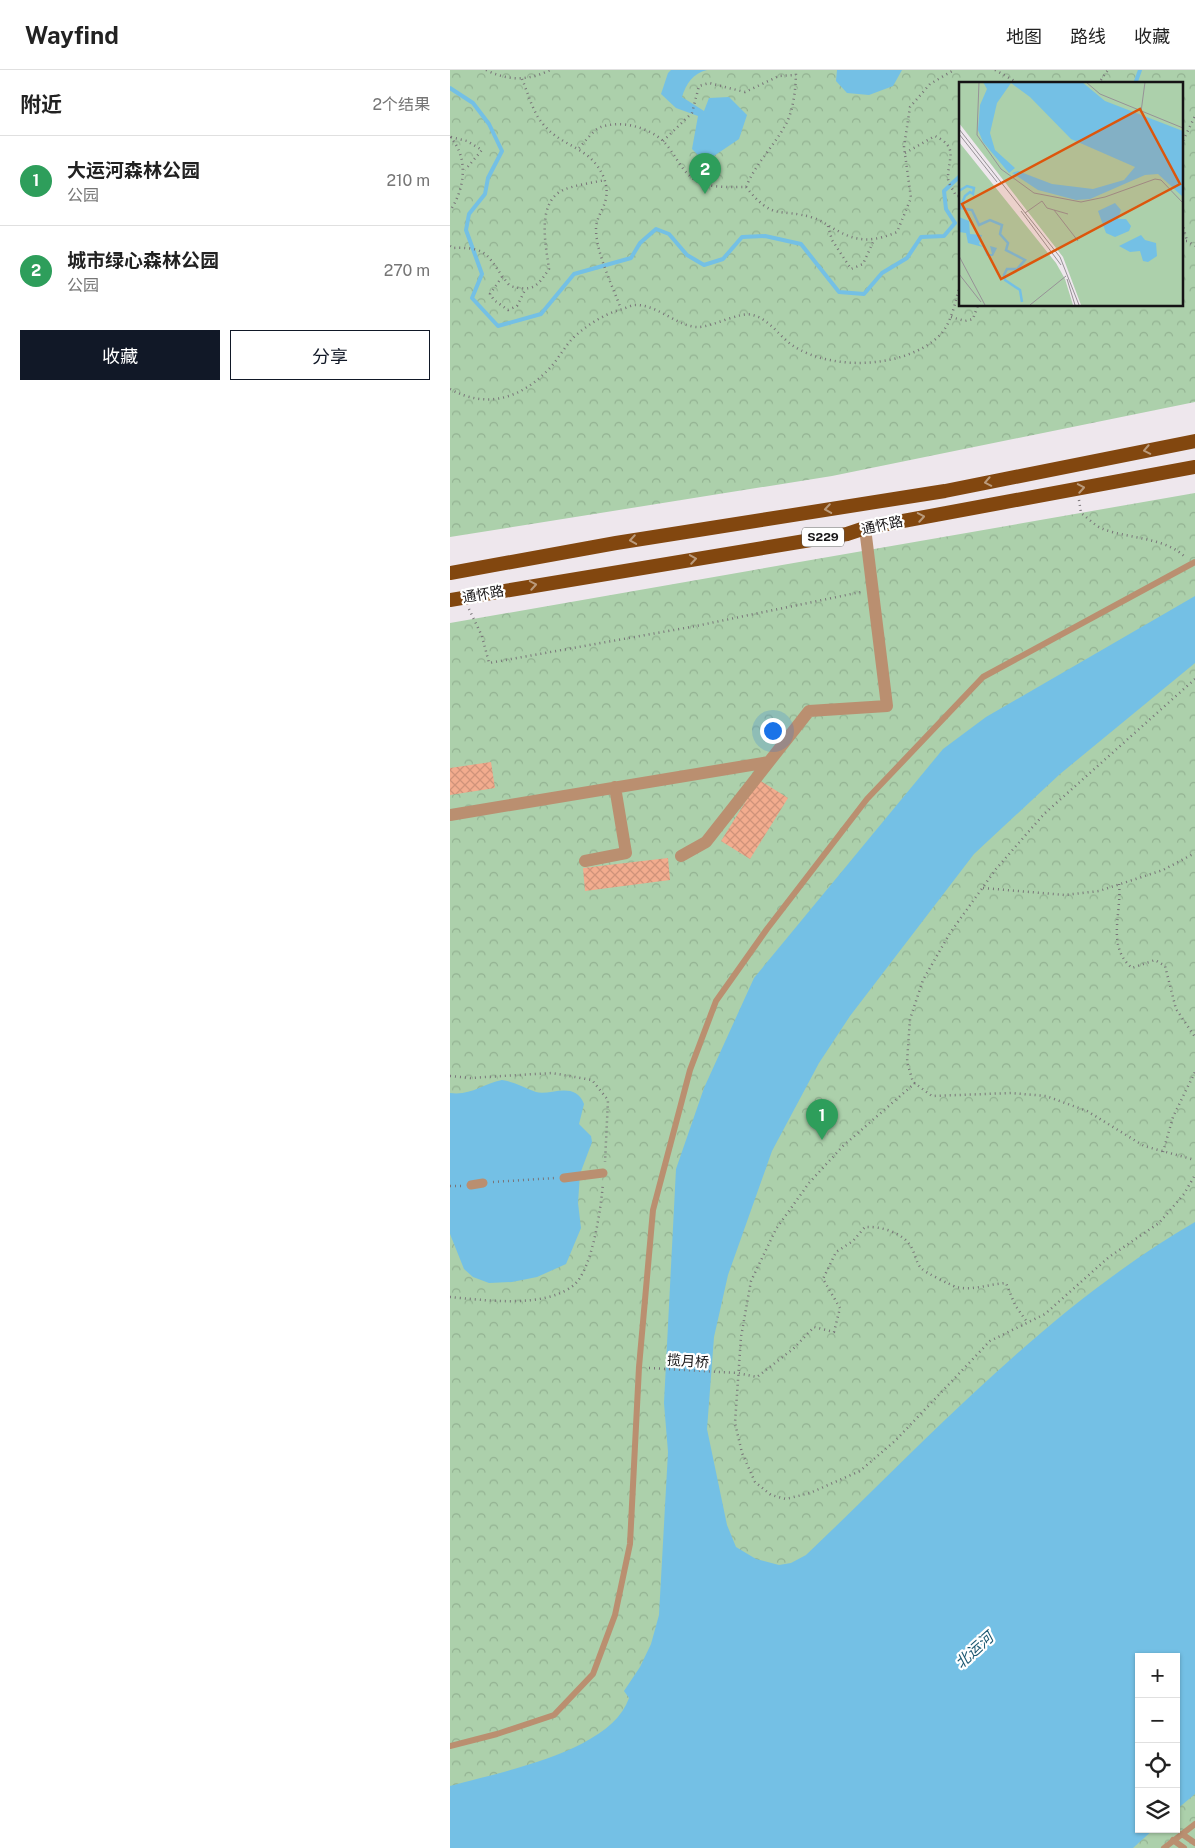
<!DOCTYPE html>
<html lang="zh">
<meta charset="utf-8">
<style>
body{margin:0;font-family:"Public Sans","Noto Sans SC",sans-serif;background:#f6f6f6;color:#222}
.controls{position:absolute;right:15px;bottom:15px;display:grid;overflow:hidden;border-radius:0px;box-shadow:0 1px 4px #0004}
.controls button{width:45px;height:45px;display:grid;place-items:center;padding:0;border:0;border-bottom:1px solid #e0e0e0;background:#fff;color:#222;font:25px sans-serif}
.you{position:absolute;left:322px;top:660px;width:18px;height:18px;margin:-12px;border:4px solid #fff;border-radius:50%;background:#1a73e8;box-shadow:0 0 0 8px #1a73e833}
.badge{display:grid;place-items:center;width:32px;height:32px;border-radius:50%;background:#111827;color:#fff;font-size:16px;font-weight:700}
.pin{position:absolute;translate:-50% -41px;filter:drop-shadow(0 1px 2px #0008)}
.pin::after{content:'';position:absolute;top:26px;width:18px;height:15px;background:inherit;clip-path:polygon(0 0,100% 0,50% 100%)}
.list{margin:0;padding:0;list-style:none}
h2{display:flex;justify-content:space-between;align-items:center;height:65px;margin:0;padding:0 20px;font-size:21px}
h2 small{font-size:16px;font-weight:400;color:#767676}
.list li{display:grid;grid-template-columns:32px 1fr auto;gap:15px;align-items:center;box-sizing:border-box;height:90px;padding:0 20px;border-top:1px solid #e0e0e0}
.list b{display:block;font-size:19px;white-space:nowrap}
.list p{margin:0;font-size:16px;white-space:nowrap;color:#767676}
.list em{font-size:16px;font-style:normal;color:#767676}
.actions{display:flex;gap:10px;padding:15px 20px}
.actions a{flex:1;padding:11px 0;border:1px solid #111827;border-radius:0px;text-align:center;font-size:18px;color:#111827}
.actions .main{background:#111827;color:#fff}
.icon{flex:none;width:28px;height:28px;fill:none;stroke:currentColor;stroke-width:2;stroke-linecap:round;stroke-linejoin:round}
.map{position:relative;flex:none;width:745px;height:1778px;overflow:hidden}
header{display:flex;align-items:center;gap:30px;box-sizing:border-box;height:70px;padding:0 25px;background:#fff;border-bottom:1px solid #e0e0e0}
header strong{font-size:24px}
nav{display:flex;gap:28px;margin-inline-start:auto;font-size:18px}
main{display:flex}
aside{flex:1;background:#fff}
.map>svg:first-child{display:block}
</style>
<header>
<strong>Wayfind</strong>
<nav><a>地图</a><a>路线</a><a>收藏</a></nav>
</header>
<main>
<aside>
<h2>附近<small>2个结果</small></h2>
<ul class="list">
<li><span class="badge" style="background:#2e9e5b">1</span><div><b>大运河森林公园</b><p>公园</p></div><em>210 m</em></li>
<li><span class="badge" style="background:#2e9e5b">2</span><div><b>城市绿心森林公园</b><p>公园</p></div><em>270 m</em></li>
</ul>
<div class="actions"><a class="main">收藏</a><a>分享</a></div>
</aside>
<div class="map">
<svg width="745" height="1778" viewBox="0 0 745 1778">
<defs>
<pattern id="park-crowns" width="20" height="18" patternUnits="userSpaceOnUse" patternTransform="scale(1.25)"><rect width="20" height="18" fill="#acd0ab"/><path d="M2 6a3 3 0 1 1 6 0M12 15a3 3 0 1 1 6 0" fill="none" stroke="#93b292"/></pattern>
<pattern id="building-cross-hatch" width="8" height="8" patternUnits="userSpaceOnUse" patternTransform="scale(1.25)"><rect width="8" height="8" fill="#f2ac8e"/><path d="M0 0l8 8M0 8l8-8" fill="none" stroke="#cf937a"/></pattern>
</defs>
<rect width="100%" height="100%" fill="#eee7ed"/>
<path fill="url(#park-crowns)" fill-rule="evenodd" d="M0,0H745V332L382,406L0,467ZM510,14H731V235H510Z
M745,423V1778H0V553ZM689,1587H726V1759H689Z"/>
<path fill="#74c0e5" d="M221,0H257C243,3 236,14 232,27L254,41L259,28L279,27L297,45L289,69L255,92L242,79L248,46L226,38L211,24L218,3Z
M387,0H452L443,16L419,25L397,23L386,11Z
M745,526V593L610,704L524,784L400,946L369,993L322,1081L278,1205L264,1267L257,1359L277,1455L286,1477L306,1489L329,1495L341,1493L356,1485C479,1368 597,1238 745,1152V1724L726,1740V1587H689V1759H704L683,1778H0V1716C49,1702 161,1682 179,1628L174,1621L190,1597L201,1574L209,1545L218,1382L214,1333L226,1099L254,1018L304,908L493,679L536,647Z
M52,1010C65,1012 74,1018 86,1022C100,1026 125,1010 134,1034L129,1054L141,1066L142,1072L130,1104L128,1133L131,1158L116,1194L87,1207L62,1212L39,1213L23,1207L14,1199L0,1164V1023C20,1026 33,1014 52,1010Z"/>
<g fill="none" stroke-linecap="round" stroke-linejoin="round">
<path stroke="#74c0e5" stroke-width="4" d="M685,14L690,0
M0,18L23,33L39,54L52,81L38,108L35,124L19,144L16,160L32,204L22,228L48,256L91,244L124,204L181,188L190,173L206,159L219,164L237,185L254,195L273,189L292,167L315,166L351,174L389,222L414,224L432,203L457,188L471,167L494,166L505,153L496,139L494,121L510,106"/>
</g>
<path fill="url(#building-cross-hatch)" d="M41,692L45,718L0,725V698Z
M309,710L338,728L300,789L271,771Z
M218,788L220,810L135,821L133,798Z"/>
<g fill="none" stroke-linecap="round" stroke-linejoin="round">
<path stroke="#787478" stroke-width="2.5" stroke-dasharray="1 4" stroke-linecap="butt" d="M36,0C58,11 78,11 100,0
M545,0L570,14
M72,9C78,23 83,43 93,54C112,78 141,76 154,108C163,133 146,142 146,159C146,183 163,217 171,239
M648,14L658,0
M0,67C19,87 15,119 0,141
M1,67L17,71L32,80L15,100
M213,71L242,43L249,16L259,13L295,22L329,6L346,5
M731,75L745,46
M129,78C135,72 143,60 151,57C171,50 197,57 212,70C226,83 232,106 251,113C264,118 282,117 296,117C306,93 324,76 336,54C344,39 346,16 346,0
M455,83L485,66C509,78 498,87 498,108C498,114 504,121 506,126H510
M296,117C324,152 328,137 364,148C372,151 380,157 388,161C409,173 426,171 447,162L461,128L454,77L460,37L480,14L504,0
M731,148L737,171
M378,156L382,170L401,199L413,194L424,170
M731,171H737L745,176
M0,176L2,178C42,176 37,189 60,216C83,222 87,217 99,199C96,176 86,133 113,120C125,115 141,113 155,110
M52,207L40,224L44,230L58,240L67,236L75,220
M501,247L515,251L523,249L528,235
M0,319C36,339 70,329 98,300C108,290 114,277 124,267C137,255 153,245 169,240C174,239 179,236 184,235C208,234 227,257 248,257C263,257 290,241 303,245C321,250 330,268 345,277C384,301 454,298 488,267C502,254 505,232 510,215
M629,430L631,443C638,448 645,456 653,459C679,469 716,467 736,488
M19,539L32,566L39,593L246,556L411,522
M745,609L594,744L546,799L500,863L473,910L460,949L457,992L463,1012L482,1026L561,1023L596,1026L637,1041L694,1076L745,1090
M669,814C672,844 656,876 682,898L705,890L715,896L726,939L745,967
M533,818L615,825L649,821L713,800L745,783
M0,1006L20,1008L102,1003L142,1010L158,1030L155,1092
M465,1013L393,1076L359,1113L326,1159L301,1211L291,1267L285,1353L292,1383L305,1412L321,1425L336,1429L360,1423L410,1401L445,1371L540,1271L595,1244L659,1187L709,1153L734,1124L745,1105
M713,1082L723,1047L745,1002
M43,1112L105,1108
M0,1116H11
M0,1227C35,1230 94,1239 124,1215C143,1198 151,1137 153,1113
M199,1298L288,1303L307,1307L343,1279L364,1257L384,1262L390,1238L373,1209L386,1182L403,1171L415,1157C430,1156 451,1162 460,1175C465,1182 466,1194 472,1199C476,1203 501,1215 506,1217C523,1221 539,1214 556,1213L565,1235L577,1252"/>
<path stroke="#ba8f70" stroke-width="6" d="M0,1676L47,1664L104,1645L143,1604L165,1545L180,1474L189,1297L203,1140L240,1000L266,931L317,859L417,729L533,607L745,492
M732,1764L745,1773
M723,1770L734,1778
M714,1778L745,1754"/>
<path stroke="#ba8f70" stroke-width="9" d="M114,1108L153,1103
M21,1115L33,1113"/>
<path stroke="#ba8f70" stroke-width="12" d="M0,745L319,692
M231,786L256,772L359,641L437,636L415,458
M135,791L176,783L165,717"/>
<path stroke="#82470f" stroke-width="14" d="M0,503L166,473L495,421L745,371
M0,530L397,464L415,458L745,397"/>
</g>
<defs><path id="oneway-chevron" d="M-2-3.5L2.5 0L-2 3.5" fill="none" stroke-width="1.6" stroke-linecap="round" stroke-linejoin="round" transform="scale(1.25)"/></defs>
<g stroke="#ba9a7b">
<use href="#oneway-chevron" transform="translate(697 380) rotate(169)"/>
<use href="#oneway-chevron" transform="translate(538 412) rotate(169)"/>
<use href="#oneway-chevron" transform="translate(631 418) rotate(-10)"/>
<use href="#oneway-chevron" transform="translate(378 439) rotate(171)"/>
<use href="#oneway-chevron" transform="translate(471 447) rotate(-10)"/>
<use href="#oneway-chevron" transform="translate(183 470) rotate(171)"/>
<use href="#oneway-chevron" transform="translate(243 489) rotate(-9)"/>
<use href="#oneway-chevron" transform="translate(83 515) rotate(-10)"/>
</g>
<g text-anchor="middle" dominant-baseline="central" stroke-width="4.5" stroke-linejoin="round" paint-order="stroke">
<rect fill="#fff" stroke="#5b5a5b" stroke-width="1" x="352" y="457.5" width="42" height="19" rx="4"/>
<g font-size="12" font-weight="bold" fill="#151315">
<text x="373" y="467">S229</text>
</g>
<g font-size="14" fill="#151315" stroke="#fff">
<text transform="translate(432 455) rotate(-12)">通怀路</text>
<text transform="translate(33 524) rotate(-10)">通怀路</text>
<text transform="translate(238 1291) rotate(4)">揽月桥</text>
</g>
<g font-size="15" font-style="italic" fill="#1c5871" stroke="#fff">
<text transform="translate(524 1580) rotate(-42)">北运河</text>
</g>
</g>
<g transform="translate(509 12)">
<rect width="224" height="224" fill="#eee7ed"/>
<path d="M0,0H224V223H122L104,175L0,41ZM0,60L97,181L106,197L114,223H0Z" fill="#acd0ab"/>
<path d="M24,0H123L146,19L224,49V115L199,92L186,93L131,117L117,118L79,108L53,91L59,89L93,102L134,107L165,98L176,85L112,57L71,15L52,1L38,21L31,51L36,68L56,86L50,91L24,60L19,48L21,23L28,7ZM156,121L162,128L159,137H167L172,144L170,149L156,155L147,151L139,129ZM0,135L10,139L11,152L23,153L20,162L26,166L29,172H33L31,164L38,166L34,174H28L24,165L9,161L7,151L0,150ZM182,153L186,158L197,161L198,174L189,180L184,179L181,169L171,170L160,164Z" fill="#74c0e5"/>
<path fill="none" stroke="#74c0e5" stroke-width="2.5" d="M0,109L8,104L15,106L14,112L11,110L6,114L1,126L13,128L20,143L31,138L43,143L41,152L49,161L47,168L66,178L58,187H48L45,193L46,198L61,208L63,220"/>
<path fill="none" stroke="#979297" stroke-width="1" d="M20,0L18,53L42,87L75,111L122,120L146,115L196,97L202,98L224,121M127,0L141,12L224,46M182,30L186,0M0,47L101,175L120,223M0,52L38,100M95,128L119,159M62,129L102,183M66,131L83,119L88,126L109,132M0,174L26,223M0,192L22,220M108,197L116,223M71,223L107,194"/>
<path fill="#dd560c" fill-opacity="0.15" stroke="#dd560c" stroke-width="2.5" d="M181,27L221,102L42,197L3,122Z"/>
<rect width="224" height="224" fill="none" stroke="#151315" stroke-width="2.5"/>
</g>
</svg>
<div class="controls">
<button>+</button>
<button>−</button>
<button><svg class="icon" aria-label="locate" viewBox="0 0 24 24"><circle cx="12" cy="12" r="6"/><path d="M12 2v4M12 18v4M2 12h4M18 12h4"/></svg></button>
<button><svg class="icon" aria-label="layers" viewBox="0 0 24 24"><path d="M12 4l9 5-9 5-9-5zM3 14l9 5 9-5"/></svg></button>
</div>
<div class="you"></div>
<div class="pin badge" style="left:372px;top:1070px;background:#2e9e5b">1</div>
<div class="pin badge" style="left:255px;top:124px;background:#2e9e5b">2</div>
</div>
</main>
